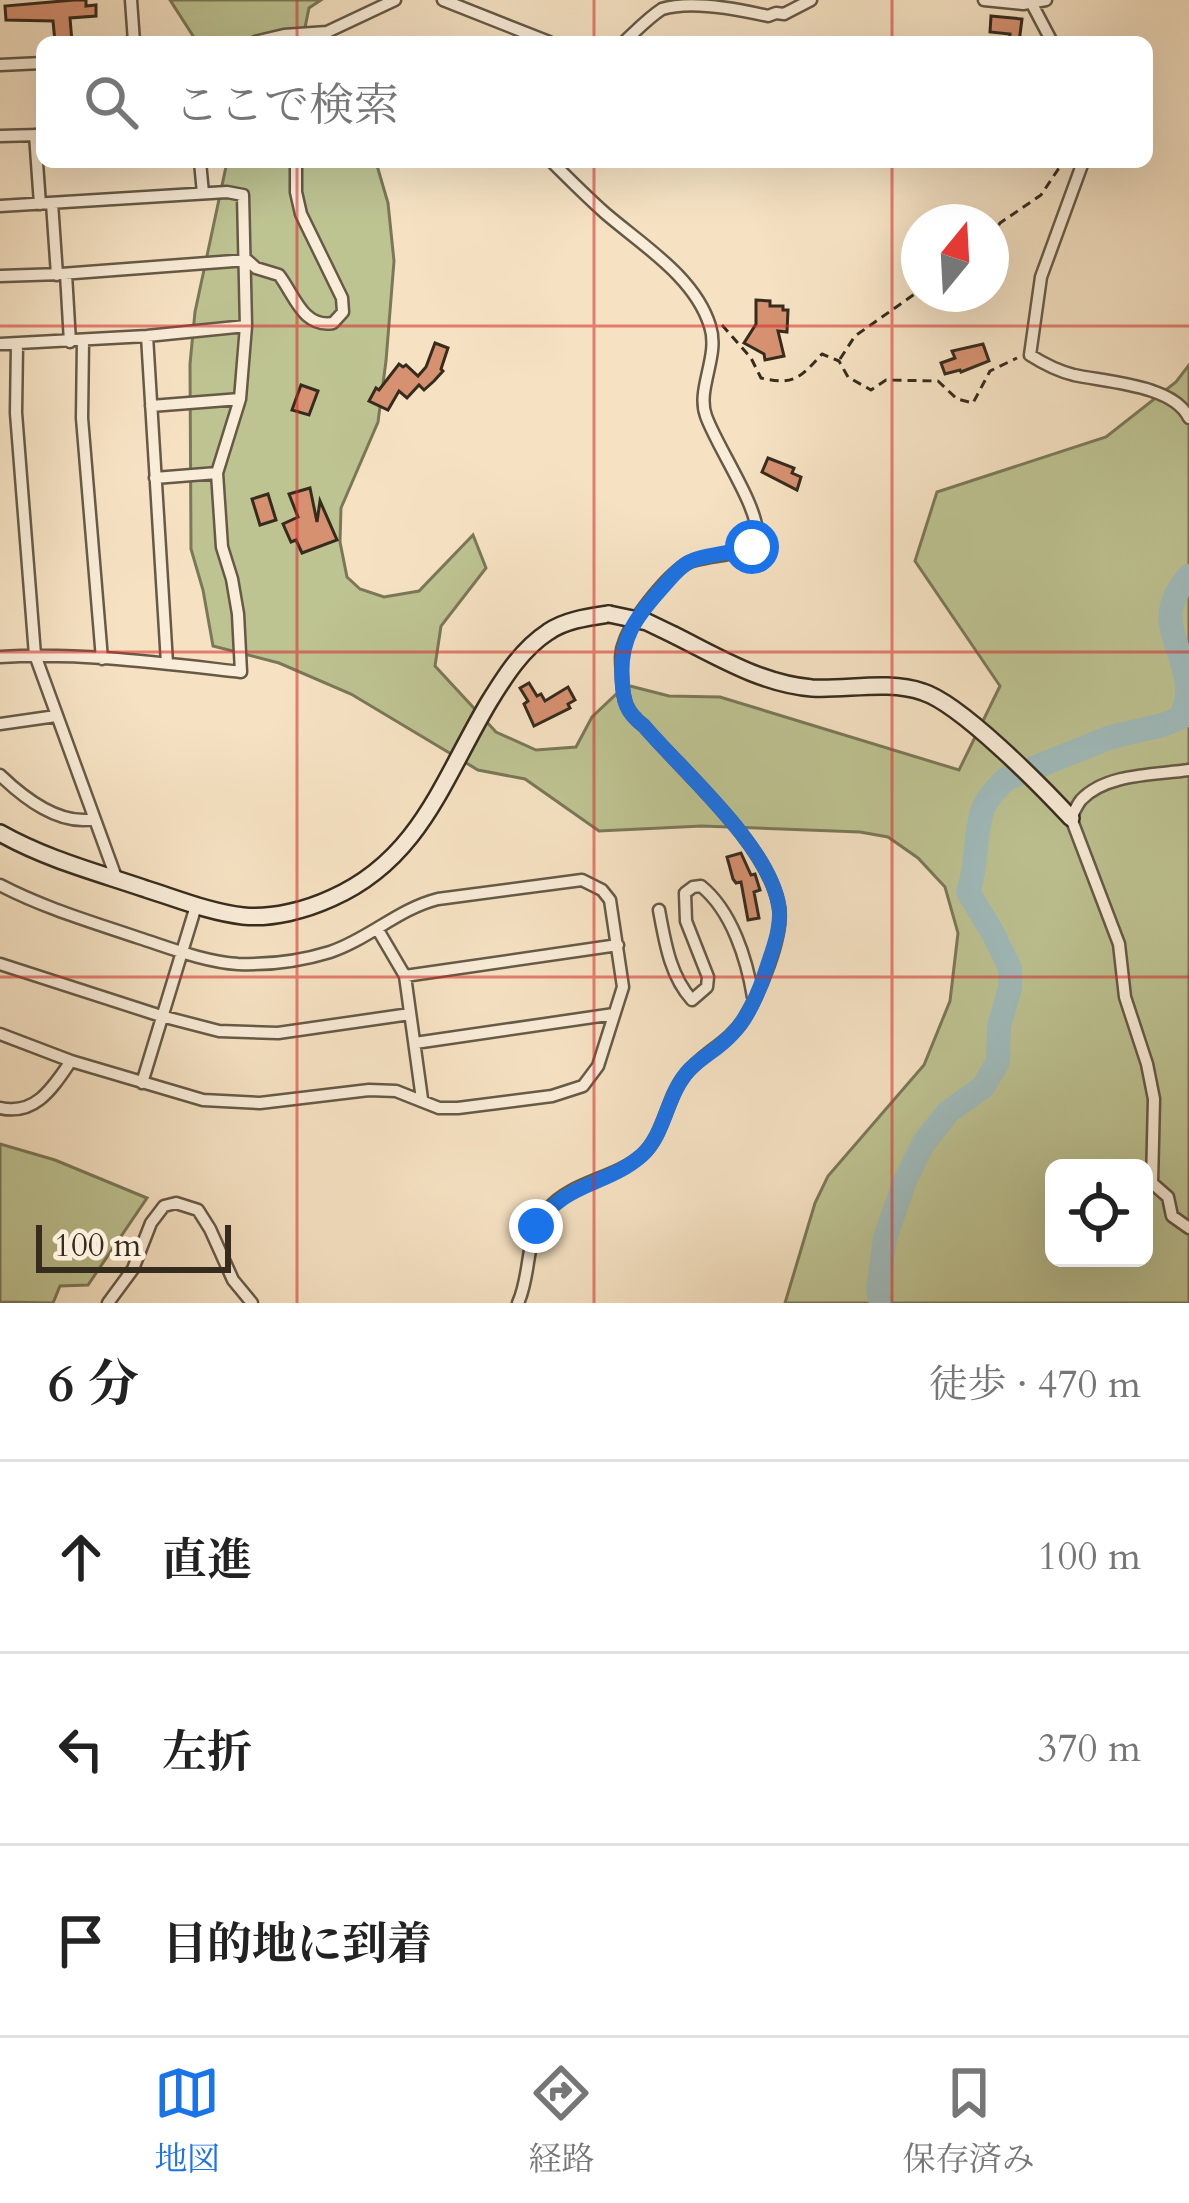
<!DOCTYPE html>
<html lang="ja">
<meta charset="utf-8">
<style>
body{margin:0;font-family:Cardo,"Noto Serif JP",serif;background:#f6f6f6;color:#222}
.controls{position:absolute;right:36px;bottom:36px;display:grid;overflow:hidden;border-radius:18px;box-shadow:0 12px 48px #0002}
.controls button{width:108px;height:108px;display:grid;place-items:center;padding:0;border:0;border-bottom:3px solid #e0e0e0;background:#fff;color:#222;font:60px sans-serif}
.compass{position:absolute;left:901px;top:204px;width:108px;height:108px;border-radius:50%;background:#fff;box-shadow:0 12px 48px #0002;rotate:18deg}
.scale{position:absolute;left:36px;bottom:30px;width:195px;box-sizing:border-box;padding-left:12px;border:6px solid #362c1e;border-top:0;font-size:33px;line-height:42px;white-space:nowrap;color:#362c1e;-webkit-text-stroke:9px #f9ecd8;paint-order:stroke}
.stop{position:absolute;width:36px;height:36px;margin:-27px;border:9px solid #1a73e8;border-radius:50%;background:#fff}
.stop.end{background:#1a73e8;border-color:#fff;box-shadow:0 3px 12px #0008}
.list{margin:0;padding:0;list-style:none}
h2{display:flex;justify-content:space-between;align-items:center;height:156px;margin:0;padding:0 48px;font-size:51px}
h2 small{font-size:39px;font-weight:400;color:#767676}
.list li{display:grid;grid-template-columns:78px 1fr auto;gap:36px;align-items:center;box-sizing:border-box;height:192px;padding:0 48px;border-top:3px solid #e0e0e0}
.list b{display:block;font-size:45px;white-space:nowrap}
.list em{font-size:39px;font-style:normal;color:#767676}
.icon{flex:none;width:66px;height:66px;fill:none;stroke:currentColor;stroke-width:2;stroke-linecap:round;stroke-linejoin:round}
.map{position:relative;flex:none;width:1189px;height:1303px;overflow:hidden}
.search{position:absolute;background:#fff;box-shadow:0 12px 48px #0002;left:36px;right:36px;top:36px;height:132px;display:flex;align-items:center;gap:30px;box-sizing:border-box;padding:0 42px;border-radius:18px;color:#767676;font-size:45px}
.sheet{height:732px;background:#fff}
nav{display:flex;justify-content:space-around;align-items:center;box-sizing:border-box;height:168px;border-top:3px solid #e0e0e0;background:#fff;font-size:33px;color:#767676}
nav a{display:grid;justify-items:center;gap:6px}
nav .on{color:#1a73e8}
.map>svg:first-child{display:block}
</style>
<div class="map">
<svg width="1189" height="1303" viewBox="0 0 1189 1303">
<rect width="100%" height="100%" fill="#f6e2c3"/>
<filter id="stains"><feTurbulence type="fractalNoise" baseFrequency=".00167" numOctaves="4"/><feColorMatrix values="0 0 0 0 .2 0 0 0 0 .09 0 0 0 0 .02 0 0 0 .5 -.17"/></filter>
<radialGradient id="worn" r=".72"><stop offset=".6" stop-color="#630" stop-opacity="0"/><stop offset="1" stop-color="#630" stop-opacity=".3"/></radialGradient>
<path fill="#bec392" stroke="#7a7858" stroke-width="3" fill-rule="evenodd" d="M170,0H321L309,8L302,42H197Z
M227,162H376L388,203L394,261L386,361L378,422L341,508L340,542L347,577L360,589L384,597L419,591L473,535L486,568L441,626L435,666L496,732L536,750L576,747L592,717L626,685L669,696L720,697L959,770L1000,686L915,561L937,492L1106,437L1176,382L1189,365V1303H785L815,1203L828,1176L924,1065L950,1001L958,933L945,887L918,858L888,837L860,832L702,826L599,831L525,779L478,770L351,694L279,663L213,646L203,590L191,549L190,364L195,312ZM1054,1168H1144V1258H1054Z
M0,1144L55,1160L147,1198L88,1285L60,1286L53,1303L0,1302Z"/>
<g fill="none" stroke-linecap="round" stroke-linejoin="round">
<path stroke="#a0bcbd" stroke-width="24" d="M881,1303L878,1289L885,1238L905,1181L923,1144L948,1112L983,1087L998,1062L999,1026L1010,988V969L994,935L968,892C978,864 974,837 982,812C986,799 997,788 1006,779L1111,737L1163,725L1182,717C1184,708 1188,698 1187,688C1184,642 1150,620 1189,576"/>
</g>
<path fill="#d69171" stroke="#362c1e" stroke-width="3" d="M74,0H86V6L96,5V16L70,18L72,42H55L53,21L6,20L5,6Z
M991,16L1022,19L1019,42H1009L1010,34L990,32Z
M756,300L770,301V306H783V310H788L787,332L778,331L784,356L765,360L764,354L744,343L756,324Z
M435,343L448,348L441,369L443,371L434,381L424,390L419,385L407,398L399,391L388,410L369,401L376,388L379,390L399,364L403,367L406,365L418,376L426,367Z
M983,344L989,361L961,372L960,370L945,374L941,363L955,358L952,351Z
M301,385L318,391L309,415L292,410Z
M768,458L794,468L792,473L801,477L797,490L762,472Z
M310,488L317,522L320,501L337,540L302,553L296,540L291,542L283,524L298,517L289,494Z
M268,494L276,520L260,525L252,499Z
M529,683L537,696L541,694L545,701L568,687L575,700L568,704L570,708L534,726L524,704L528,701L520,688Z
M741,853L751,875L755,874L760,890L754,892L759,918L748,920L741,882L736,883L733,879L727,857Z"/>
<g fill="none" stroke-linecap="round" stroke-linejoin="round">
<defs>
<path id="street" d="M131,0L134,42
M443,0L549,42
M984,0L1023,4L1046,0
M1032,4L1052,42
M255,42L284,35L327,32L395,0
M624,42C636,31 648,18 662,9C690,0 738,9 768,16L776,13L784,14L811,0
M0,65L42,63
M35,135L40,204
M0,136L39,135
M200,162L203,193
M1083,162L1041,277L1030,355C1044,364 1058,371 1074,375C1106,382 1174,385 1189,418
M52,203L57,275
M0,206L227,192L243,195L246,326L240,399L217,473L222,547L232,579L238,614L241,672C161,663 80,652 0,657
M66,274L70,342
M0,276L61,274L247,260L256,268L279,275C295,296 303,328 333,323L343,312L342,298L301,214L296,192V162
M147,336L167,663
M83,340L82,418L102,659
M0,344L147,336L246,326
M17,344L16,413L35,655L117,880
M151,406L240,399
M155,478L217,473
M0,724L56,716
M1189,770C1156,775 1106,773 1081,800C1077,805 1074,812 1071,818L1119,944L1125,997L1147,1064L1154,1099L1152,1183L1168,1197L1172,1216L1189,1228
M0,775C24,798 59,826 94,819
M0,885C44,908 92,922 139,938C170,948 205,962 238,964C268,965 301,961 330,952C369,939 398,909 438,899L582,880L602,890L610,900L623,987L598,1066L583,1086L552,1096L458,1108H439L396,1091L369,1090L260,1103L203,1100L71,1061L0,1034
M659,910C665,942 670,976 692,1000L707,987L708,977L686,921L685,893L693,887L701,886C732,911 747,960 753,997
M378,930L405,976L422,1099
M0,964L161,1016L219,1031L278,1033L410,1014
M405,976L618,945
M415,1043L614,1014
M142,1083L196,906
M0,1108C36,1116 53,1087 71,1061
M108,1303L133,1269L151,1223L164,1206L176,1203L198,1210L210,1229L233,1280L252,1303
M518,1303C532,1273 524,1235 548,1209C572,1181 615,1179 642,1155C665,1134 666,1098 685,1075C702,1053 729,1043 744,1019C759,994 784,936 779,907C769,845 684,773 644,726C626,712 623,701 622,679C622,667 619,654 624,643C632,619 665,578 686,564C703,553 755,559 757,534C758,506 717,447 706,416C696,389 720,356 710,326C695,277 642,245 605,213C587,197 570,180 552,162"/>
<path id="secondary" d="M674,635C718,657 762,684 812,688C848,690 888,680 923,692C961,704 1042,787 1071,818
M0,833C46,859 96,872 146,889C178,899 209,912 243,916C272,919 306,910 332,898C420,859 443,779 489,702C505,676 522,649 548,632C565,620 589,617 609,614"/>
</defs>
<use href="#street" stroke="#665a47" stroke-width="15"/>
<use href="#secondary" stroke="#362c1e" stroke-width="20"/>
<path stroke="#362c1e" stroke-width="3" stroke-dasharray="9 6" stroke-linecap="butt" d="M991,238L1000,223L1041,195L1063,162
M722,325L751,358L761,378C794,386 801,377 822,354L839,361L848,377L871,390L886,380L938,381L957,399L973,403L990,371L1017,358
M840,359L855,336L919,291"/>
<use href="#street" stroke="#f9ecd8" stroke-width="10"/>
<use href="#secondary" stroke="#f9ecd8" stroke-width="15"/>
<defs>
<path id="secondary-bridge" d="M609,614L647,622L674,635"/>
</defs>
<use href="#secondary-bridge" stroke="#362c1e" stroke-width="20" stroke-linecap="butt"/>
<use href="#secondary-bridge" stroke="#f9ecd8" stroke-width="15"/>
</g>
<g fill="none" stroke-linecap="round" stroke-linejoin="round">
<path stroke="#1a73e8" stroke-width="15" d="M536,1226C566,1181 605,1187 641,1156C666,1134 666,1094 690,1069C703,1056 720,1048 732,1034C749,1017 759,992 766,970C772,951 782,928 779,907C770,846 683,772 644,726C625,712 623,700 622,678C620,638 636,617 662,588C670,579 679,567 689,562C704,554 734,553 752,547"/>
</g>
<path fill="none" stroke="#d62828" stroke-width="3" stroke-opacity="0.55" d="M297,0V42M594,0V42M892,0V42M297,162V1303M594,162V1303M892,162V1303M0,326H1189M0,652H1189M0,977H1189"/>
<rect width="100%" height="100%" filter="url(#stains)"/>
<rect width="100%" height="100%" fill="url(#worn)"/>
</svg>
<div class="controls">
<button><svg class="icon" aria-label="locate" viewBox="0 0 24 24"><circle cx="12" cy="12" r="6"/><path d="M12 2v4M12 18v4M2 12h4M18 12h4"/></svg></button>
</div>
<svg class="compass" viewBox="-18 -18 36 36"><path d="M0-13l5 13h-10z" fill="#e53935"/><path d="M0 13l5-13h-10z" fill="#767676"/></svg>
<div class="scale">100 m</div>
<div class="stop" style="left:752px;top:547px"></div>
<div class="stop end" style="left:536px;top:1226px"></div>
<div class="search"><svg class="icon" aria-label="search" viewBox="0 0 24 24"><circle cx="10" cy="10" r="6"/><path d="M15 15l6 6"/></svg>ここで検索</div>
</div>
<section class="sheet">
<h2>6 分<small>徒歩 · 470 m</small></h2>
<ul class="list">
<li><svg class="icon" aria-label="ahead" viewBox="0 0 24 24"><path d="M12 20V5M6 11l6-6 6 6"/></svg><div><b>直進</b></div><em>100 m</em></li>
<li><svg class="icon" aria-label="left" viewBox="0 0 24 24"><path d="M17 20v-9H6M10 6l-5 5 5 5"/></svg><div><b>左折</b></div><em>370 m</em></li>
<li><svg class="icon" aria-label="arrive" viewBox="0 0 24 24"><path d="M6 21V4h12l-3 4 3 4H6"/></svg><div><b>目的地に到着</b></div></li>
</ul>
</section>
<nav>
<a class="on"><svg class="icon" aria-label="map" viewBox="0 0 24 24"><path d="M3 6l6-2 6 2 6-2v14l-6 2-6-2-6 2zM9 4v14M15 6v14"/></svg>地図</a>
<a><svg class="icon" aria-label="directions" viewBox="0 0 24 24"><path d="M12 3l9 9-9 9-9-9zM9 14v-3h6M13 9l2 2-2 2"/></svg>経路</a>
<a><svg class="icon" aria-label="saved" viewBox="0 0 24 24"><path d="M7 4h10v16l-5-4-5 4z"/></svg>保存済み</a>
</nav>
